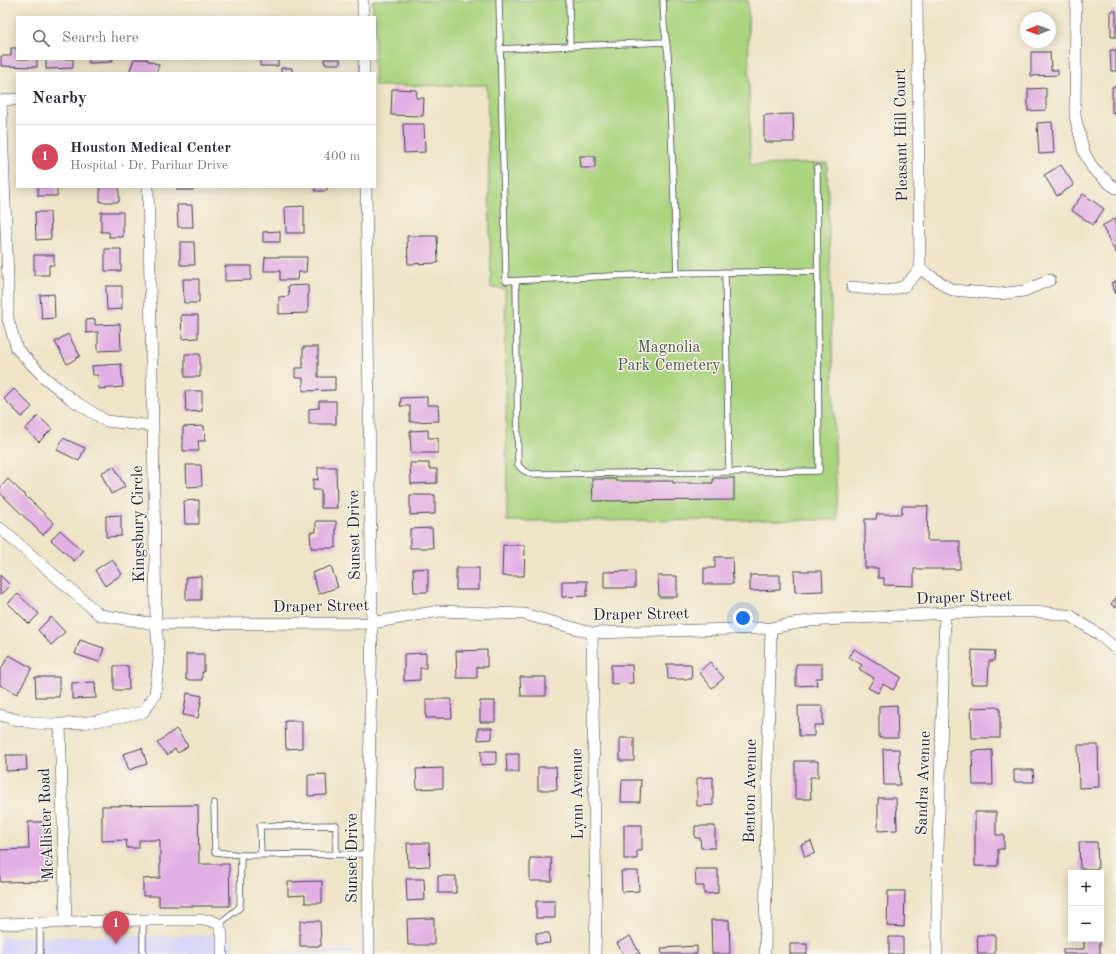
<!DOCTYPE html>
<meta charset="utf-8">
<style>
body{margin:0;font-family:"Old Standard TT",serif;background:#f7f7f7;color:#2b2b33}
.controls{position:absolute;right:12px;bottom:12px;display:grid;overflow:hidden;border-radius:0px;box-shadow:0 2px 10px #0003}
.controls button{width:36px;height:36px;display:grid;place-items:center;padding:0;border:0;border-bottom:1px solid #e1e1e2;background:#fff;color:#2b2b33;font:20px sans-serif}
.compass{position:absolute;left:1020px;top:12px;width:36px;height:36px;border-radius:50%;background:#fff;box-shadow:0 2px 10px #0003;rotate:269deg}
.you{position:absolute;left:743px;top:618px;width:14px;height:14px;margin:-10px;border:3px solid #fff;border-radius:50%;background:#1a73e8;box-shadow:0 0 0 6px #1a73e833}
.badge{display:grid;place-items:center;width:26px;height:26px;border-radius:50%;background:#d1495b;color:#fff;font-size:13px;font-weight:700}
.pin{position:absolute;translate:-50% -33px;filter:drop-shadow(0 1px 2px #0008)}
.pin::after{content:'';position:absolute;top:21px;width:14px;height:12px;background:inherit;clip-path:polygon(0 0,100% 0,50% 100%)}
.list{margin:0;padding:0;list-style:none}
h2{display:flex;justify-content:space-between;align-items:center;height:52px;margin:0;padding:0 16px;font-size:17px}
h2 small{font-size:13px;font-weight:400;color:#7c7c81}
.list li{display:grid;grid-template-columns:26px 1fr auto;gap:12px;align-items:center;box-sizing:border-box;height:64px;padding:0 16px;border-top:1px solid #e1e1e2}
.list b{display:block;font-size:15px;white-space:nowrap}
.list p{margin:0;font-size:13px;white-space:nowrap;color:#7c7c81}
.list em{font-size:13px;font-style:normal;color:#7c7c81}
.icon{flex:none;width:22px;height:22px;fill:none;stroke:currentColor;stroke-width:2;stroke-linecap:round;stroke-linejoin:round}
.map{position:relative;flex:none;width:1116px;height:954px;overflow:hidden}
.search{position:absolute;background:#fff;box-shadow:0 2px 10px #0003;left:16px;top:16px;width:360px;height:44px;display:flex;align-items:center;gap:10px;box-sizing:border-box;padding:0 14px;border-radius:0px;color:#7c7c81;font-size:15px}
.panel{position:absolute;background:#fff;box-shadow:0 2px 10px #0003;left:16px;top:72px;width:360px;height:116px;border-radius:0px}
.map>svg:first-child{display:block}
</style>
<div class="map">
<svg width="1116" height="954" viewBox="0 0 1116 954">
<rect width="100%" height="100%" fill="#f7f3e8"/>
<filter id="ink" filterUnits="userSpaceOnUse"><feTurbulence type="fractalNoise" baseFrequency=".025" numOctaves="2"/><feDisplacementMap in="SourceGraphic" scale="8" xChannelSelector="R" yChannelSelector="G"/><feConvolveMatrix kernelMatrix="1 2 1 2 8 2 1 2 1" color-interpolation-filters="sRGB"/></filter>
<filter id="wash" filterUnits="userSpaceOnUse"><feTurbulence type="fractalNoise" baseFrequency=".012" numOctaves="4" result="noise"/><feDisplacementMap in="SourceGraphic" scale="16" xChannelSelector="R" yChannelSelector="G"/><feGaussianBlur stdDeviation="0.9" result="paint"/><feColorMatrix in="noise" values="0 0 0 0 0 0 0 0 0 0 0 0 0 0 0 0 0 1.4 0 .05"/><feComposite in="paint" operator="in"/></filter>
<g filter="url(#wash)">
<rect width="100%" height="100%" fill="#eee4c7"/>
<path fill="#d9d7f8" d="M231,935L233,953L355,950V954H0V937Z"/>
<path fill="#abd480" stroke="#667b5e" d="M373,0H748L750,165L827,163L837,520L507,521L505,289L491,288L487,85L375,86L373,59H375V17H373Z"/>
<g id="blocks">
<path fill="#e2b0e4" d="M1111,11H1116V37H1111Z
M1046,14V18H1031V15Z
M11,48H17V59H37V67L1,66V56H11Z
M1110,50H1116V71H1111Z
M1031,52H1050L1051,70H1058V75L1031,76Z
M46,59H73V68L46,69Z
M88,59H113V62L88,63Z
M134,59H148L147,60L159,65L156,73H129Z
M260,59H278V66H260Z
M324,59H340V64H325Z
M281,68H292V73H281Z
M1112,87H1116V112L1112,113Z
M1046,88V110L1028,111V89Z
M392,89L417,90L416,98H424L423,116L391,115Z
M793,114L794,142H764V115Z
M1052,122L1054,153L1039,154L1037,123Z
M403,124H424L425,152L404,153Z
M580,156H595V168H581Z
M1061,165L1074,185L1057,196L1044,175Z
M38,187H57V196H38Z
M100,187H119V202H100Z
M177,187H193V190H177Z
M315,187H327V191H315Z
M1083,194L1104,209L1093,225L1071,210Z
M177,205H192L193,227H178Z
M304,206V233H286L285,207Z
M35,212H50L51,239L36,240Z
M101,212H123V237H109V232H101Z
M1116,218V253L1102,226Z
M280,231V242H263V232Z
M407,236H437L438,263L408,264Z
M180,242H194L195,265H180Z
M105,249H121V271H105Z
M34,255H54V265H49V275H34Z
M265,257H307L306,272H298L297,280H280V271H264Z
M225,266H251V280L225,281Z
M183,279H199V303H184Z
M1116,281V294L1111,283Z
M308,285V313L279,314V297L289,296L288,286Z
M106,286H122V309L107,310Z
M54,294L55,318L42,319L40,295Z
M181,315H198V338L182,339Z
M95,319V325L120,324L121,350L98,351V332L86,333V320Z
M68,334L80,356L67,364L55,342Z
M303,347H318V377H335V390L303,391V378H295V368H303Z
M185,354H200V377H185Z
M121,364L123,387L99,389L98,375H93L92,366Z
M14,389L32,407L22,417L4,399Z
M185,391H202V411L186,412Z
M427,397V405H438L439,421L410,422V406H400L401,398Z
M319,401H336V424H309V409L319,408Z
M38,416L52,429L39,442L25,429Z
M204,426L205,441H198L199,451H183V427Z
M428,430V438H438V453H411L410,431Z
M63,438L85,448L79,461L57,450Z
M410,463H429V469H437V483L411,484Z
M186,465H201L202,486L187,487Z
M114,466L125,487L111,494L101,473Z
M318,467H336L337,508H321V490H313V479L318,480Z
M713,478H734V500L593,501L592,479H616V481H673V483H713Z
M8,479L54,523L43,535L0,493V488Z
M410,495H435V514L410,515Z
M199,500V524H185L184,501Z
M902,506H928L927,541H960V569H914V586L884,585V578H878V568H865V519H876L877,514H902Z
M121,515V536L106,537V516Z
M316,521H336V548H311L310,532H316Z
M432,528L433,548H410V529Z
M60,530L83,551L74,561L51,540Z
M503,545H525L524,576H502Z
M715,557H732L733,584H704V568H715Z
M112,559L122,574L105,586L95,570Z
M331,566L338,587L319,594L312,573Z
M428,568V592H414L413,569Z
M456,568H479V590H456Z
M635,571V588H604V572Z
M794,571H822L823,591L795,592Z
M0,575L10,585L0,595Z
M750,575H780V590L750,591Z
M201,576V600H186V577Z
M658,576H677V597H659Z
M562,581H587V596L562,597Z
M18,594L39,614L29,624L8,603Z
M1116,598V608L1111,604Z
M51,617L65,632L51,645L38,630Z
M80,640L104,648L99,662L75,654Z
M854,649L901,677L893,690L883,684L878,693L868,688L874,678L859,669L862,665L849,657Z
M487,650V667H477V678H457L456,651Z
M972,650L995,651L994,661H989L988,684H971Z
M426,653V668H420V680L404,681V654Z
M186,654H204V672H202V680H186Z
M9,655L32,668L17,694L0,685V671Z
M710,662L724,678L712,688L699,672Z
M667,664H691L692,679H668Z
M796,664H822V678H816L817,685L796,686Z
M611,665H632L633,683L611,684Z
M114,666H128L129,690H114Z
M35,677H59V697H36Z
M520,677H546V696H521Z
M95,682L96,698L72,699V683Z
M187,693L202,696L198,718L183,715Z
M426,699H451L452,718H426Z
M480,701H495V722H480Z
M897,705L898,738H879V706Z
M798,706H823V725H814V736H799Z
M1000,707V738H972L971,708Z
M285,721H302V748L286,749Z
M478,728H492V739L478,740Z
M176,729L188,746L178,753L175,749L167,755L157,743Z
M620,738H634V761H620Z
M1078,745H1098L1099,787L1079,788Z
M142,748L147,764L129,770L123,754Z
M883,749H899L900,785H884Z
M992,750L993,785H973L972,751Z
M481,751H496V764L481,765Z
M506,754H519V772H507Z
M6,755H26L27,770L6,771Z
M795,761H818V777H810L811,799H795Z
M538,767H556L557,790H538Z
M443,768V788L417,789L416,769Z
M1014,770H1033L1034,782H1014Z
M326,774L327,795L308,796V775Z
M713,777V805L697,806V778Z
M622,780H641L640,802H621Z
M878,798H896L897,830L878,831Z
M198,805L199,864H229L230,906H159V896H143V879L160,878V840H139V848H127L126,840L102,841V806Z
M975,812H996V835H1004V849H998V866H975Z
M28,822H47L48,881L0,882V850L29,849Z
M624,825H642V851H637V859H624Z
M695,826H715V848H701L700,838H695Z
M811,841L815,853L805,857L801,845Z
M1079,842H1097L1098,869H1080Z
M407,843H429L430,866L408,867Z
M530,858H551L552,881H530Z
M695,869H718V893L704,894V886H696Z
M621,871H638L639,891L622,892Z
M438,876H456V893H438Z
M406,879H424L425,900L407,901Z
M322,881V903H305V895L288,896V882Z
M888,891H905L904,927L887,926Z
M536,901H555V918H536Z
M434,918V945H408L407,919Z
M711,920H729L730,954H712Z
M300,921H320L321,946H300Z
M536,933H549L550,943L536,944Z
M977,935H995V954H978Z
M630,936L640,954H623L617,943Z
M889,937H903V954H889Z
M1084,939H1100V954H1063V949H1084Z
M790,944H807V954H790Z
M697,946V954H662L661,948Z"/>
</g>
</g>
<g filter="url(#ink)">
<use href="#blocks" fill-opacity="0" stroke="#413f50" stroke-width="1"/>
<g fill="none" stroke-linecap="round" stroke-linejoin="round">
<defs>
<path id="lane" d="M499,0L506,281L677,273L818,271
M569,0L570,46
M663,0L664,25L668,54L677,273
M500,49L666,42
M725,272L729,472
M516,281L518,465L523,470L531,474L819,471L817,168
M214,803L215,852L241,855
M261,855L260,826L336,825V854
M143,920V954
M219,924L240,907L241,855L369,854
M40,954V923"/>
<path id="street" d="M363,0V17
M917,0L920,269L952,290L999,294L1024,291L1050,280
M1076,0L1075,116L1084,152L1093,169L1110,184L1116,188
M364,59V73
M0,101L17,99
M1,101L8,280V319L17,349L44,377L71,399L106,421L153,426
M366,187L372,623L368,835L369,954
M852,287L887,291L905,286L920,269
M0,528L100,615L156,624L372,623L439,611L524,614L592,633L771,628L809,621L945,613L984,612H1042L1071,616L1098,634L1116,649
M592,633L596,913L595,954
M0,715C8,717 16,720 24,721C62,729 106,720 143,712L155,695L159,659L156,624L153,426L148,187
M60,724L66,923
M0,924L143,920H210L219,924L222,935V954
M765,954L767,782L771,628
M937,954V883L945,613"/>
</defs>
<use href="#lane" stroke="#413f50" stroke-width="7"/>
<use href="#street" stroke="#413f50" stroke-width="12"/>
<use href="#lane" stroke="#fff" stroke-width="5.5"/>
<use href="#street" stroke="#fff" stroke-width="11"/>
</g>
</g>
<g text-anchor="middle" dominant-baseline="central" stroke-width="3" stroke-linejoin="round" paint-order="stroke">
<g font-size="16" fill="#22223b" stroke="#f7f3e8">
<text transform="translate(902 135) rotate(-91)">Pleasant Hill Court</text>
<text transform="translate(139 524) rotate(-91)">Kingsbury Circle</text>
<text transform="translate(355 535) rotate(-91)">Sunset Drive</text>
<text transform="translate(964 598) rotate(-2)">Draper Street</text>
<text transform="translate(321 607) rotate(-1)">Draper Street</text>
<text transform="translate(641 615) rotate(-1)">Draper Street</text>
<text transform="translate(924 783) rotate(-88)">Sandra Avenue</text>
<text transform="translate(751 791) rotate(-89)">Benton Avenue</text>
<text transform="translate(578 794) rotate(-91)">Lynn Avenue</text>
<text transform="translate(47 824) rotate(-92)">McAllister Road</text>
<text transform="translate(353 858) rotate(-90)">Sunset Drive</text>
</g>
<g font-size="16" fill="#4b5750" stroke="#f7f3e8">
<text x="669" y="348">Magnolia<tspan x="669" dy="18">Park Cemetery</tspan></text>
</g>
</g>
</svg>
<div class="controls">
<button>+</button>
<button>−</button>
</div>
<svg class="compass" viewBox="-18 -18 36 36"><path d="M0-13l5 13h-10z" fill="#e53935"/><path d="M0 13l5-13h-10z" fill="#7c7c81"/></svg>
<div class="you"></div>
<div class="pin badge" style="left:116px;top:944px">1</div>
<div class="search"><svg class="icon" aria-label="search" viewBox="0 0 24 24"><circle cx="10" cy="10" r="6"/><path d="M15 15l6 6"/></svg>Search here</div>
<section class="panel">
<h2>Nearby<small></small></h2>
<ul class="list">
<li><span class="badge">1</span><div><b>Houston Medical Center</b><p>Hospital · Dr. Parihar Drive</p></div><em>400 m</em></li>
</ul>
</section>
</div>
